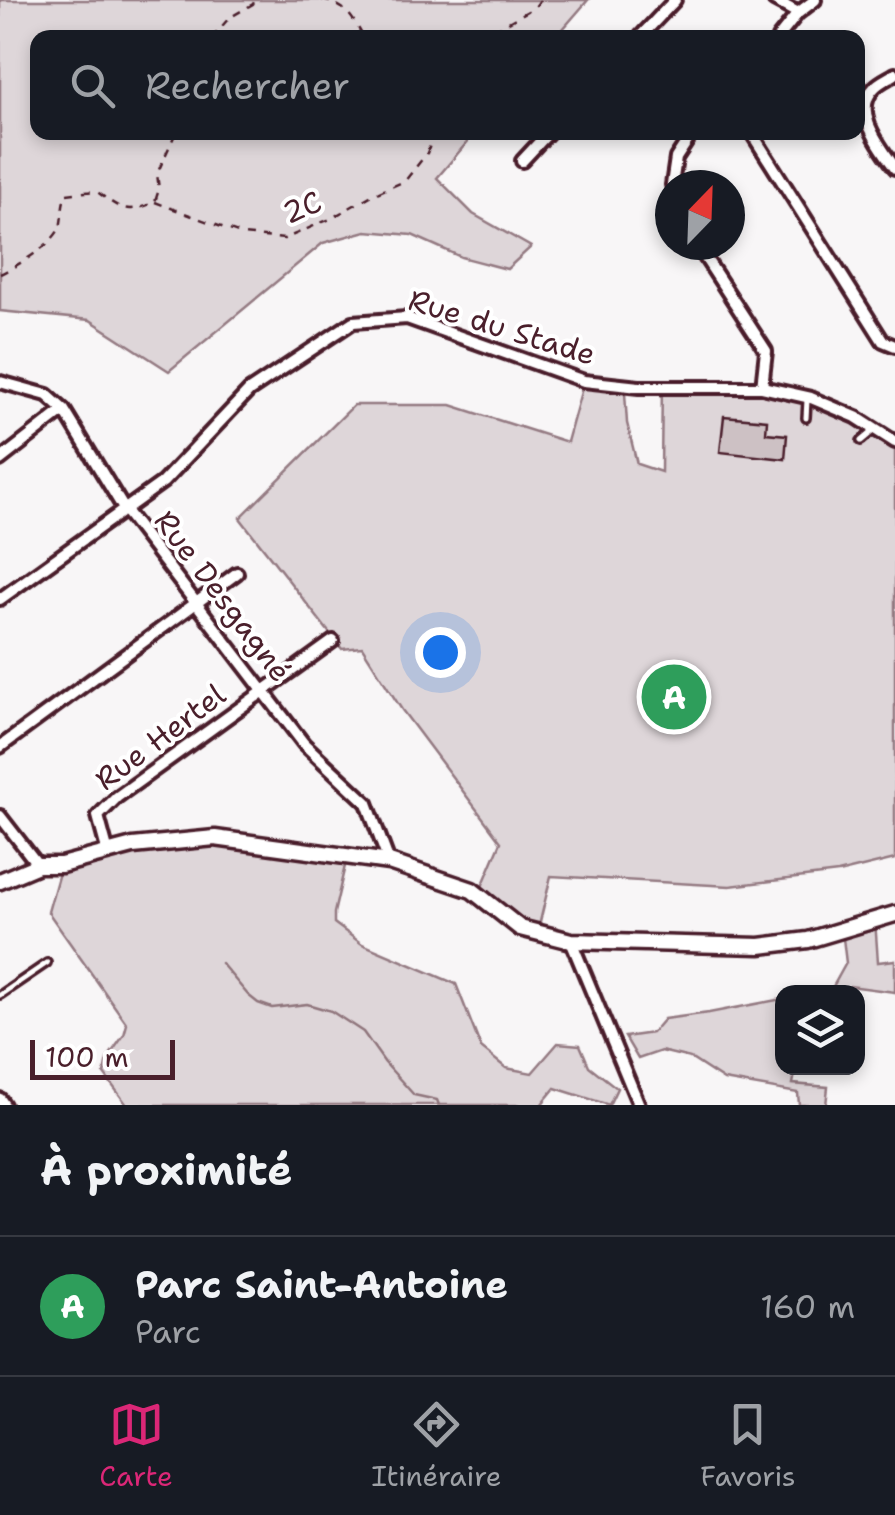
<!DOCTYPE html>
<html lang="fr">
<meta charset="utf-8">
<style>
body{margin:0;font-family:"Shantell Sans",sans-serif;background:#20242c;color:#f1f3f6}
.controls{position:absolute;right:30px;bottom:30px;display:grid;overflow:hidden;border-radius:20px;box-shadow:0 5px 15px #0003}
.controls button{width:90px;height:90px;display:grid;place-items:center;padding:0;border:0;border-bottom:2px solid #363941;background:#171b24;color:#f1f3f6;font:50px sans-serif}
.compass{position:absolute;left:655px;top:170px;width:90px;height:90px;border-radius:50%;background:#171b24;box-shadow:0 5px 15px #0003;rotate:23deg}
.scale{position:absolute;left:30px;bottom:25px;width:145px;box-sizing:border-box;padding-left:10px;border:5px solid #4a1f2b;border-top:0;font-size:28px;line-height:35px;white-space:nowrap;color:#4a1f2b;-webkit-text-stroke:8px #fff;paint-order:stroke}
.you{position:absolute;left:440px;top:652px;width:35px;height:35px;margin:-25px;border:8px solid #fff;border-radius:50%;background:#1a73e8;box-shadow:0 0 0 15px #1a73e833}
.badge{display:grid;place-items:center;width:65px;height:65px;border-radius:50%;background:#db2777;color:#fff;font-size:32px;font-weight:700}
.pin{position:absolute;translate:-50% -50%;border:5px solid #fff;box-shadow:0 2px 10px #0006}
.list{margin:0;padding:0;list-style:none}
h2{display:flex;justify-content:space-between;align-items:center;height:130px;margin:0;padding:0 40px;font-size:42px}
h2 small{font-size:32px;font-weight:400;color:#9ea1a6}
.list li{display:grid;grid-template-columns:65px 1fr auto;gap:30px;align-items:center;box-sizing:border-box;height:140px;padding:0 40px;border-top:2px solid #363941}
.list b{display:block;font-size:38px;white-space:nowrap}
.list p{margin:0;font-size:32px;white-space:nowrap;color:#9ea1a6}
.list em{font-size:32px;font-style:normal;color:#9ea1a6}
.icon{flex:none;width:55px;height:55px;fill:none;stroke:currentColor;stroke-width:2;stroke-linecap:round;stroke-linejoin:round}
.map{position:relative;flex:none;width:895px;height:1105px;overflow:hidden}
.search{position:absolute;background:#171b24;box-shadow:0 5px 15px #0003;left:30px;right:30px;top:30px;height:110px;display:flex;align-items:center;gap:25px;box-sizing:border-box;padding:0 35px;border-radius:20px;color:#9ea1a6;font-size:38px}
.sheet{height:270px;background:#171b24}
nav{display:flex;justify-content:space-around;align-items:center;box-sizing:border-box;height:140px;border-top:2px solid #363941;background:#171b24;font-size:28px;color:#9ea1a6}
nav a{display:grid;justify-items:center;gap:5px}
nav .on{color:#db2777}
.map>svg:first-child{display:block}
</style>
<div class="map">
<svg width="895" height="1105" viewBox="0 0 895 1105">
<rect width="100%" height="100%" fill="#f8f6f7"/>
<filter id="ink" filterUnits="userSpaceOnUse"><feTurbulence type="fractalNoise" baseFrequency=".01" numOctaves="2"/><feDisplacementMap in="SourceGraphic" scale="20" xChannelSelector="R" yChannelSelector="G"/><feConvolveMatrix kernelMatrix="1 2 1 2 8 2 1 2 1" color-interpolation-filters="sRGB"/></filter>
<g filter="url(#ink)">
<path fill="#ded6d9" stroke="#947a82" stroke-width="2.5" d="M0,0H588L556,37L38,38V132L475,133L437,178L473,214L531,247L507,269L461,257L412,235L366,231L323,243L169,371L90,320L0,311Z
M624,378L627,423L637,464L661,472L662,381C751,384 820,382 895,438V859L838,873L730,886L551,876L537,934L478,896L501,842L402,710L362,647L342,649L240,518L354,405H451L567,442L584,381Z
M214,838L348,853L334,913V923L362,944L456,984L481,1048L506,1068L532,1073L558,1043L580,1045L589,1066L617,1088L609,1105L555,1088L541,1105H127L104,1074L107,1059L124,1035L127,1024L48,912L62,862Z
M875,920L878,962L895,960V992L850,986L847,992H830L846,963L842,930Z
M782,999V1068H796L793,1084L828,1087L826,1105H799L798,1093L724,1080L690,1058L661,1051L638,1059L625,1037L652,1033L664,1019L709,1013Z"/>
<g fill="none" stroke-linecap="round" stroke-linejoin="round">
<path stroke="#8f747b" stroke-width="2.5" d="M221,963L248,995L258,1003L272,1008L307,1004L331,1011L363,1032L385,1063L414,1095L437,1100L439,1105"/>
</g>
<path fill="#cdc1c4" stroke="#4a1f2b" stroke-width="2.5" d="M724,416L767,420L766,433L787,435L785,459L720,452Z"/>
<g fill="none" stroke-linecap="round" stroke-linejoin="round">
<defs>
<path id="lane" d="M806,418L807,400
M861,441L873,431
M0,995L47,963"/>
<path id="street" d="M774,0L798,13
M639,38L675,0
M778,38L798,13L815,0
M895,74C889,78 879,82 874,88C851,112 881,147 895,168
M751,132L883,341L895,346
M522,161L549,132
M672,185L676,158L693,132
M697,245L766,351L762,387
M0,382L47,395L64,410L124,509L304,744L367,803L389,862
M0,460L64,410
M0,599L163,482L249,391L353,322L407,318L584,381L639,387H762L811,398L856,417L895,442
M0,747L237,573
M0,816L38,865
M108,853L98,816L117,797L333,641
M571,941L639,1105
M0,1099L4,1105"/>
<path id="secondary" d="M0,881L38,865H61L133,846L215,838L389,862L472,890L520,928L571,941L760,946L808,940L895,914"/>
</defs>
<use href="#lane" stroke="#4a1f2b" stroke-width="12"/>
<use href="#street" stroke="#4a1f2b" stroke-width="18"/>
<use href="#secondary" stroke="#4a1f2b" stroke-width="21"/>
<path stroke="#4a1f2b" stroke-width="2.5" stroke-dasharray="8 8" stroke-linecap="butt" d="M322,0C348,6 351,16 364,38
M212,38L229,18L253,4L255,0
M480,38L535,7L540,0
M155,202L243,235L284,239L330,219L372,195L405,181L427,153L435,132
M0,274C17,266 53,245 60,227C63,217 61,207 66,194L96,191C120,209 126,215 155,202L159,189L157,174L176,132"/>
<use href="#lane" stroke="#fff" stroke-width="5"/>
<use href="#street" stroke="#fff" stroke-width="10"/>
<use href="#secondary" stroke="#fff" stroke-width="14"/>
</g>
</g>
<g text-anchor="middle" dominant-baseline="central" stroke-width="8" stroke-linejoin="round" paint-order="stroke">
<g font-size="30" fill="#4a1f2b" stroke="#fff">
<text transform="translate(302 207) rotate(-22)">2C</text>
<text transform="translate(502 327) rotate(17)">Rue du Stade</text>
<text transform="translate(223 596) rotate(53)">Rue Desgagné</text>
<text transform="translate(160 737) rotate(-37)">Rue Hertel</text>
</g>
</g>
</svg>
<div class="controls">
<button><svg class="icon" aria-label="layers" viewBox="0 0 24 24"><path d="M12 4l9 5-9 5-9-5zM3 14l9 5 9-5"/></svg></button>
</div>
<svg class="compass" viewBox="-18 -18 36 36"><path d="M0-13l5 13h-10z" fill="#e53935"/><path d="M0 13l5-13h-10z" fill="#9ea1a6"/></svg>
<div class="scale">100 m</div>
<div class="you"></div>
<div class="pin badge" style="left:674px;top:697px;background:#2e9e5b">A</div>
<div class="search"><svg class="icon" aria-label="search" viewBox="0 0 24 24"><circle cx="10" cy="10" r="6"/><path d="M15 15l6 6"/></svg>Rechercher</div>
</div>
<section class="sheet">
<h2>À proximité<small></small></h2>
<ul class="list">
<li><span class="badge" style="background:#2e9e5b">A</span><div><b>Parc Saint-Antoine</b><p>Parc</p></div><em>160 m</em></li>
</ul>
</section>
<nav>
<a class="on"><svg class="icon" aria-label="map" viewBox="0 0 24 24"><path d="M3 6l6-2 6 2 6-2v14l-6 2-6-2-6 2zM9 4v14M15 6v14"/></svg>Carte</a>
<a><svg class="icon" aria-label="directions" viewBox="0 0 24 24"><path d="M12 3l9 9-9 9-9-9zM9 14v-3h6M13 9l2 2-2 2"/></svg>Itinéraire</a>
<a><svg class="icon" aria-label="saved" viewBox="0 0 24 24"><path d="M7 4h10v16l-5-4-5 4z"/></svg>Favoris</a>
</nav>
